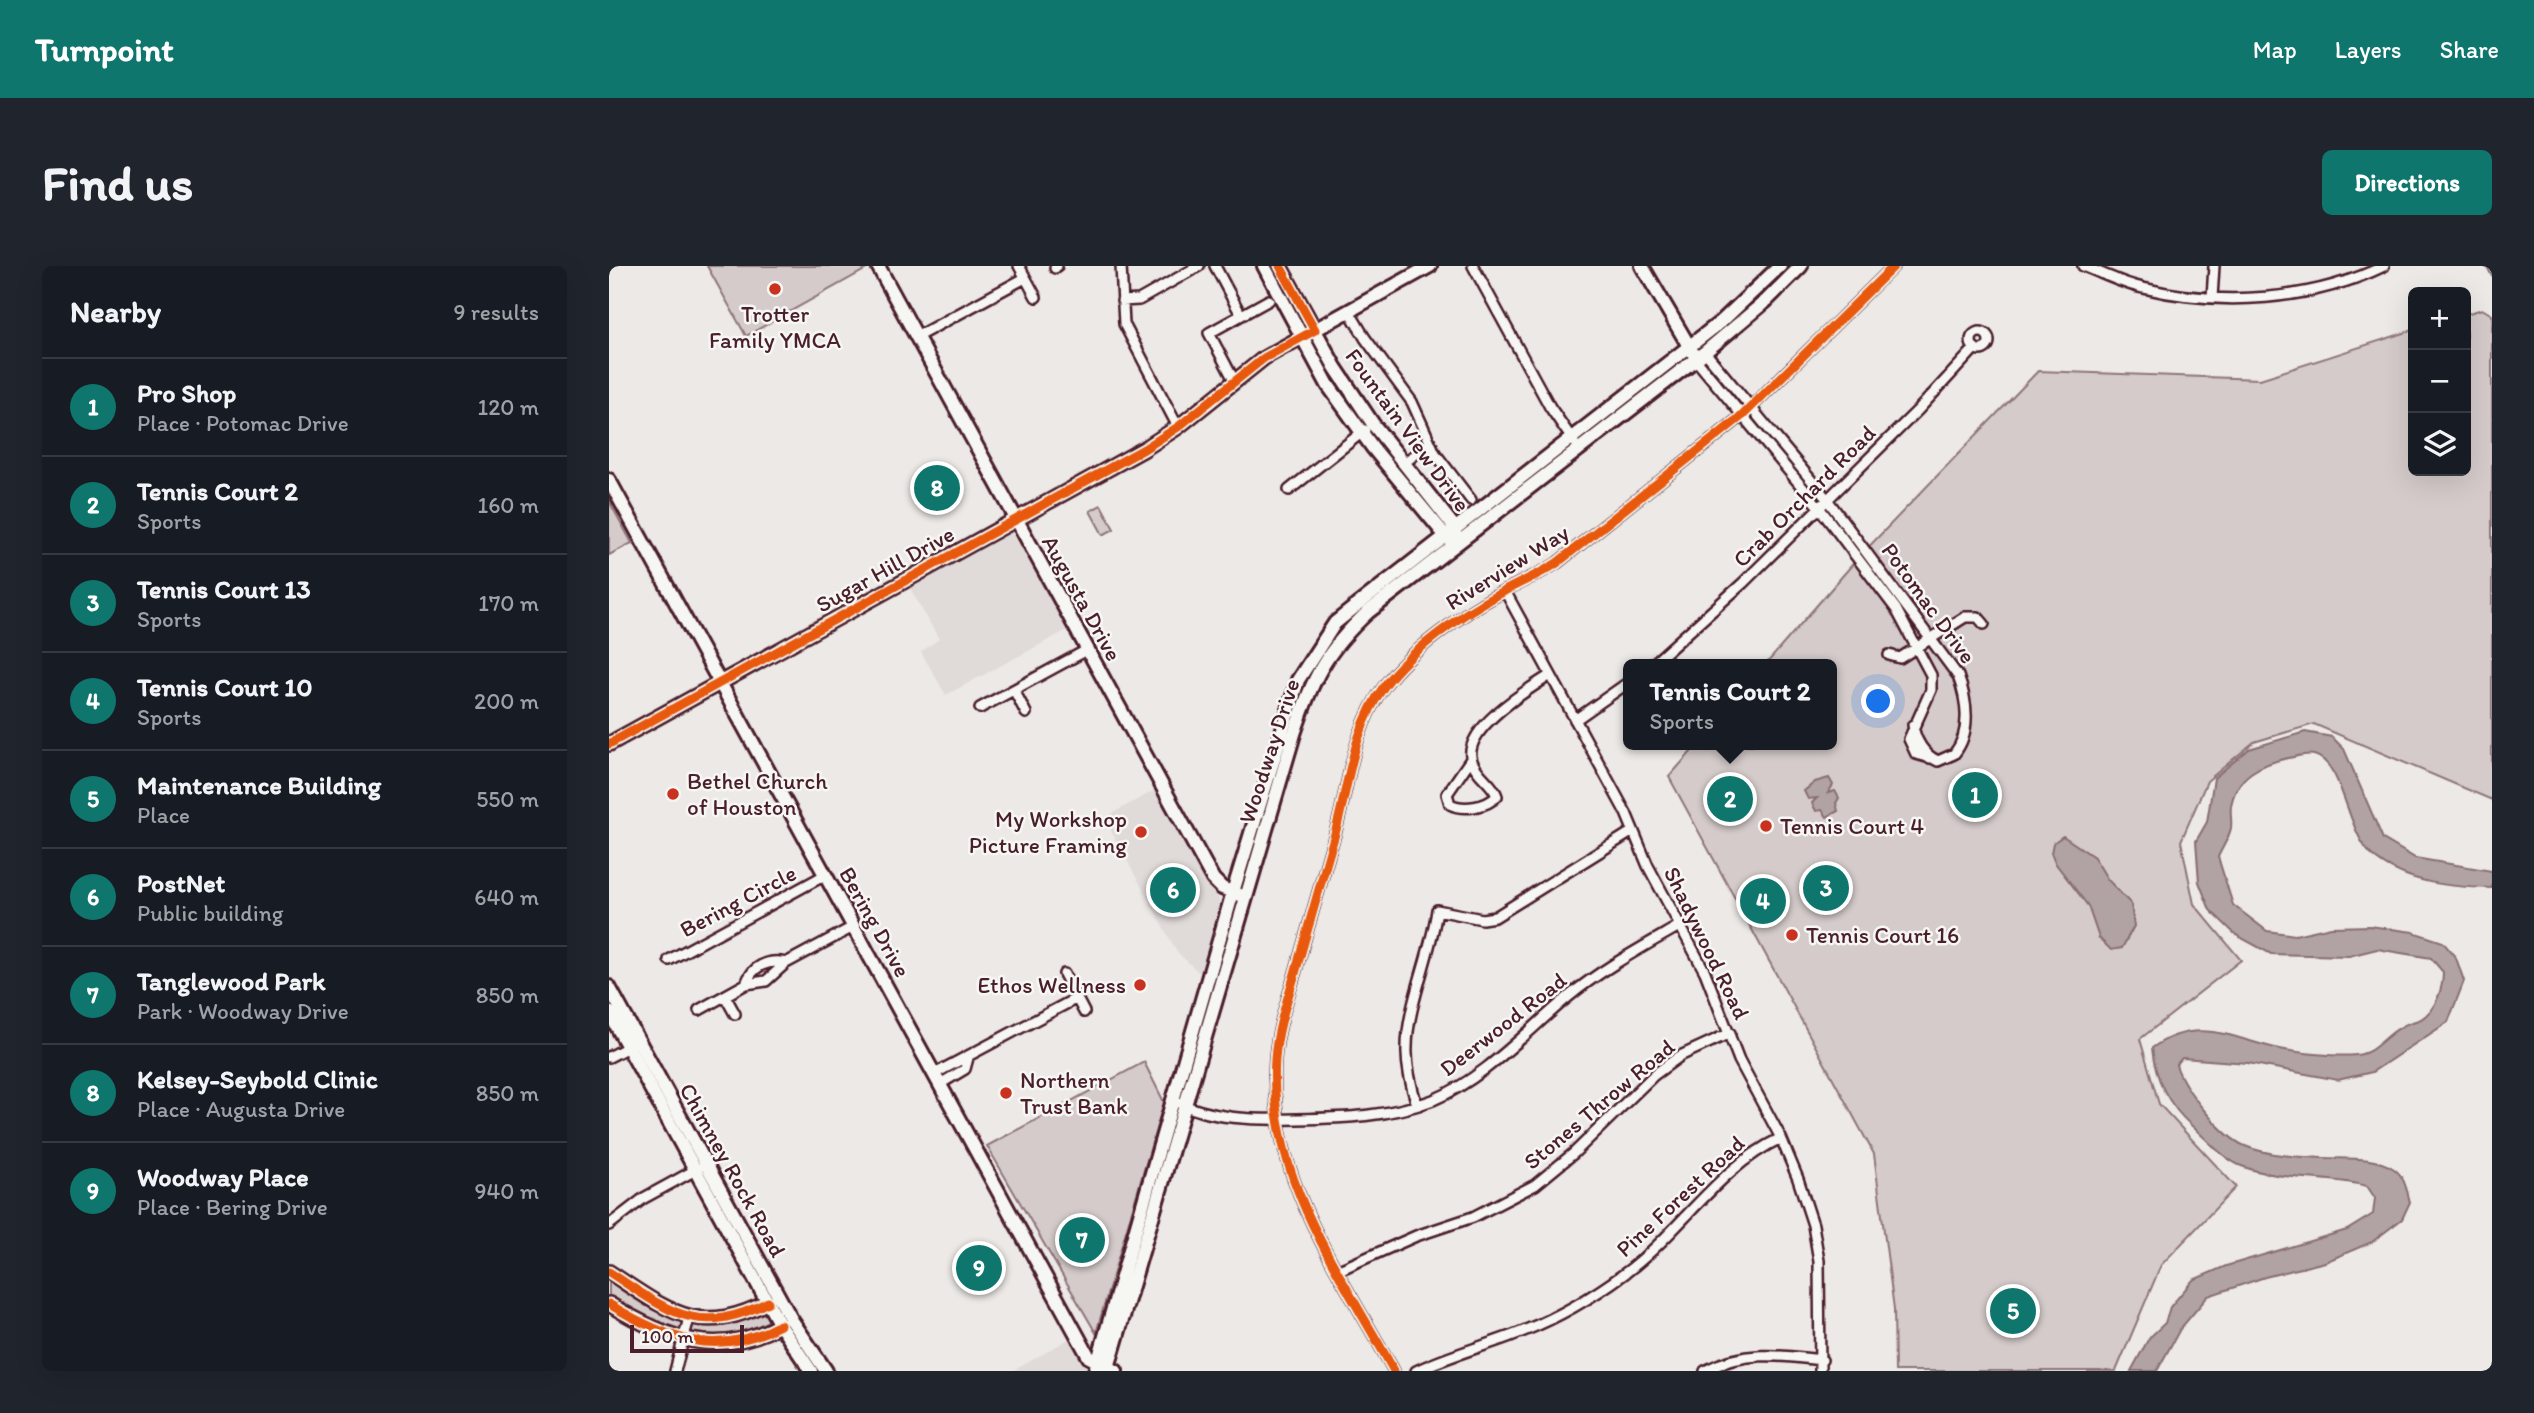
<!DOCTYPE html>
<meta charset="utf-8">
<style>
body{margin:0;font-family:Itim,sans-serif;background:#20242c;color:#f1f3f6}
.controls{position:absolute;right:21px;top:21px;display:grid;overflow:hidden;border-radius:10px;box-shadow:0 7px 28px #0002}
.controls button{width:63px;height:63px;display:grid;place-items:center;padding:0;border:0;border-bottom:2px solid #363941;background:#171b24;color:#f1f3f6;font:35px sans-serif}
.scale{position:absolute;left:21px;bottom:18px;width:114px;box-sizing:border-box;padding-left:7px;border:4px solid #4a1f2b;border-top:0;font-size:19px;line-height:24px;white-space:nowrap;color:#4a1f2b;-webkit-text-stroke:5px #f6f6f2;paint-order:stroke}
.you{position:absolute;left:1270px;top:436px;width:24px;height:24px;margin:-18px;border:5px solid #fff;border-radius:50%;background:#1a73e8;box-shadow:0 0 0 10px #1a73e833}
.badge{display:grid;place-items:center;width:46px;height:46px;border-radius:50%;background:#0f766e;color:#fff;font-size:23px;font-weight:700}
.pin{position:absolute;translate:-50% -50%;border:4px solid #fff;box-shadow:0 2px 7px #0006}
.popup{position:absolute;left:1014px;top:393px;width:214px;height:91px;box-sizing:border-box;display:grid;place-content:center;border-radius:10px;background:#171b24;filter:drop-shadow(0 2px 5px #0005);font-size:23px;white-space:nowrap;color:#9ea1a6}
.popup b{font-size:26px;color:#f1f3f6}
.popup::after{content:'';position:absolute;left:50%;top:100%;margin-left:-14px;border:14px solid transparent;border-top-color:#171b24}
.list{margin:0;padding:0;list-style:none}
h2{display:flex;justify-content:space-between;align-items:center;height:91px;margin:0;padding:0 28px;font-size:30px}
h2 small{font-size:23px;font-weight:400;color:#9ea1a6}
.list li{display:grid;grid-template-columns:46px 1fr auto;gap:21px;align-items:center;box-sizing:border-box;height:98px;padding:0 28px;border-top:2px solid #363941}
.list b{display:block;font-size:26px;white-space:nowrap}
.list p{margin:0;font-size:23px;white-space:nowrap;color:#9ea1a6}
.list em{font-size:23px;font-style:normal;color:#9ea1a6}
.icon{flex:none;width:38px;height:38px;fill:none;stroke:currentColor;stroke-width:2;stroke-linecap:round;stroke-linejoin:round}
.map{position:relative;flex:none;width:1883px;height:1105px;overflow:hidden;border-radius:10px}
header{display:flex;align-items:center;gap:42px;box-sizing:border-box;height:98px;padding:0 35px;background:#0f766e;color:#fff}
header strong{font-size:33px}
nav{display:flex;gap:38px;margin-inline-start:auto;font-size:24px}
.intro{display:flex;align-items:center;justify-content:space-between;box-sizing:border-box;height:168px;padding:0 42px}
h1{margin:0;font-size:49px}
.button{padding:18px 32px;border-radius:10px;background:#0f766e;color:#fff;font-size:24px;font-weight:700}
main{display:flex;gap:42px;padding:0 42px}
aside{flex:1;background:#171b24;border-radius:10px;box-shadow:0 7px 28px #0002}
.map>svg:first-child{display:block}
</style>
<header>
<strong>Turnpoint</strong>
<nav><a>Map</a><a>Layers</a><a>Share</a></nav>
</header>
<div class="intro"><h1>Find us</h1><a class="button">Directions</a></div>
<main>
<aside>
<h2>Nearby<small>9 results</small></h2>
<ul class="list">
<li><span class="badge">1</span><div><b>Pro Shop</b><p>Place · Potomac Drive</p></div><em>120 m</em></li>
<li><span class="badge">2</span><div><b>Tennis Court 2</b><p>Sports</p></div><em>160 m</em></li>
<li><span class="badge">3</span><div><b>Tennis Court 13</b><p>Sports</p></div><em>170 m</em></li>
<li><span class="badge">4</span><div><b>Tennis Court 10</b><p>Sports</p></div><em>200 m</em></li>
<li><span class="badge">5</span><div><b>Maintenance Building</b><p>Place</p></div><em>550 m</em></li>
<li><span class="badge">6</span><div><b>PostNet</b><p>Public building</p></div><em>640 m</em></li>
<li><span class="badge">7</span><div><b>Tanglewood Park</b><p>Park · Woodway Drive</p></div><em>850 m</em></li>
<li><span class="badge">8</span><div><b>Kelsey-Seybold Clinic</b><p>Place · Augusta Drive</p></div><em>850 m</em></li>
<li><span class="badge">9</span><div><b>Woodway Place</b><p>Place · Bering Drive</p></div><em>940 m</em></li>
</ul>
</aside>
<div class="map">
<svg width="1883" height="1105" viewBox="0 0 1883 1105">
<rect width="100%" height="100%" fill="#ece9e6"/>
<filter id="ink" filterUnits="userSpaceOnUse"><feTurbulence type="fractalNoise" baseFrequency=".0143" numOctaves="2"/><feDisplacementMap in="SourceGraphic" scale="14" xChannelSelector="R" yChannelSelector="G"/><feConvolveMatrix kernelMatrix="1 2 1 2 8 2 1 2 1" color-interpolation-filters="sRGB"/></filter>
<g filter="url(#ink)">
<path fill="#e0dad8" d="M402,260L460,363L337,429L312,386L330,373L298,317Z
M548,523L612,638L592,708L568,686L495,552Z
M462,1072L479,1105H404Z"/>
<path fill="#d4cbca" stroke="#8f757a" stroke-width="2" d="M98,0H258L259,2L137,70Z
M1873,43L1883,49V534L1705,458L1645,476L1598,515L1572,575L1585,638L1632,694L1531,773L1550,838L1627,921L1552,999L1507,1105H1286L1285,1043L1265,888L1060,511L1088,479H1222V398H1157L1249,292L1429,105L1651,113L1804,64V205H1857V48Z
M0,235L23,277L0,289Z
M492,239L505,263L494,269L481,245Z
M535,796L555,836L487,1067L378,880Z
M0,1010L76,1054L159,1039L166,1052L128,1070L79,1073L0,1035Z"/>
<path fill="#b1a2a3" stroke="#886e73" stroke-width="2" d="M1696,466L1723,471L1735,483L1774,573L1806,592L1883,605V622C1842,621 1800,618 1766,592C1737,570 1736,497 1705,489C1697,487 1687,491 1679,492C1651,498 1627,510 1622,540C1621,547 1623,555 1622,562C1620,572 1613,582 1609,591L1624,639L1658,665L1686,669L1722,661L1761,660L1804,666L1834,676L1847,692L1855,715L1839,756L1763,806L1729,814L1639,797L1573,792L1567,799C1575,823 1612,870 1636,880C1660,890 1691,891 1716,892C1737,893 1766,890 1785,903C1795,909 1798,925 1801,936L1793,953L1763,976L1716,996L1656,1011L1599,1030L1571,1063L1548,1105H1522L1540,1072L1556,1057L1561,1041L1584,1014L1617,1000L1738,964L1764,948L1766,932L1758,920C1717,909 1670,916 1630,899C1613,891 1598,874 1584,861C1560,840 1546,814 1543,782C1588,749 1624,773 1671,783C1690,787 1728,791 1747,789C1767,787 1775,770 1792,761C1798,757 1805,756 1812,753C1827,744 1834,722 1834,706L1822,692L1768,683L1740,690L1662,688L1627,669L1601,644L1590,616L1587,575L1598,556L1605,512L1640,483Z
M1220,512L1224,519L1219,527L1226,525L1230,532L1227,537L1229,545L1218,551L1213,544L1207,545L1203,537L1208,532L1199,533L1195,525L1206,516Z
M1454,570L1485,591L1499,614L1522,638L1525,660L1513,682L1502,684L1490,672L1479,640L1447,598L1442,587L1444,577Z"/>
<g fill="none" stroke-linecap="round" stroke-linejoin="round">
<path stroke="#886e73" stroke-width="2.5" d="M1878,0L1883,10"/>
<defs>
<path id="minor" d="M410,0L427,31
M512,0L515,58L569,161
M606,0L632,49
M864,0L941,141L965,176
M1474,0C1493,7 1514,18 1534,22C1612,41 1703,35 1775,0
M446,2L448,0
M1603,32L1605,0
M513,35L530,34L590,0
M740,45L756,72L803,136L826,187L862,234
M1362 75a9 9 0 1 1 18 0a9 9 0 1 1-18 0Z
M307,71L416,12
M1096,86L1217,232L1349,410C1358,434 1363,466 1345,488L1329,495C1315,489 1306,474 1304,459
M1087,94L1209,240L1287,343L1322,409V424L1300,473L1307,488L1321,492
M626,116L600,67L660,34
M795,197L821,177
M680,224L756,164
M896,325L1017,547L1039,600L1096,706L1130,794L1172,872L1189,913L1204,959L1210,995L1211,1105
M1280,389L1291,392L1356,351H1369L1375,358
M1044,398L1134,317L1309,144L1366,82
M405,424L417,447
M371,442L478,384
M966,454L1020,416
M862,493L838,528L841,538C854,545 878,541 888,530C884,517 868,510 863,495C852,464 918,424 940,410
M60,694L216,609
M177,697L244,661
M455,708L475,746
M116,730L126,748
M90,744L137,718L157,715L177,697C159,693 143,700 137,718
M0,791L23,779
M325,808L468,732
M331,818L356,803L359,792
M564,834C601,854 647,854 688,853C734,852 780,851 824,834C875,813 917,766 959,731C993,703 1032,682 1070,660
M808,839C802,820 797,801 798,781C798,741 822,688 828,644L873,653L886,651L1024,565
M0,959L35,932L90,902
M730,1004L807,970L864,951L926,919L965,887L1045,809L1071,790L1121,767
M66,1105L80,1052
M785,1105C732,1008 658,910 666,793C668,765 677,738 685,711C698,667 710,622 723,578C740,524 741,466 776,419C802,384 854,347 892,327C911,316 930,309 948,297L1134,149L1285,0
M807,1105C843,1088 881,1079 917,1064C952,1050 985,1030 1015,1008C1071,967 1108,902 1172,872
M1096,1105C1135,1084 1170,1089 1213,1094"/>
<path id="tertiary" d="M269,0L604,613L613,622L631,629
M1033,0L1084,87
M0,214L480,1091L507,1105
M0,478L535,183L569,161L655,92L821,0
M0,1006C60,1045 88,1072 159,1036
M0,1038C57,1073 108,1093 171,1059"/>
<path id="secondary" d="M655,0L719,119L764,182L840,274
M671,0L726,101L764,158L846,262V268
M0,721L182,1053L217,1105
M0,746L171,1059L202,1105
M486,1105L624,626L689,414L726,357L752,336L1113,55L1171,0
M498,1105L685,468C703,413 716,386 759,346L1096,86L1158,34L1192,0"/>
</defs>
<use href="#minor" stroke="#4a1f2b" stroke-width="14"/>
<use href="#tertiary" stroke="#4a1f2b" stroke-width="18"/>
<use href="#secondary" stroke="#4a1f2b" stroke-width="18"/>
<use href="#minor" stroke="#f6f6f2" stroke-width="9"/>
<use href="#tertiary" stroke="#f6f6f2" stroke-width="12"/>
<use href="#secondary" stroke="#f6f6f2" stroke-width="12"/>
<defs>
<path id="cycleway" d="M0,478L535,183L569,161L655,92L706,64L671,0
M0,1006C60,1045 88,1072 159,1036
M0,1038C57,1073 108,1093 171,1059
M785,1105C732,1008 658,910 666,793C668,765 677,738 685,711C698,667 710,622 723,578C740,524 741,466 776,419C802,384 854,347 892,327C911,316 930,309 948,297L1134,149L1285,0"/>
</defs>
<use href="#cycleway" stroke="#f6f6f2" stroke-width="13"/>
<use href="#cycleway" stroke="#e8590c" stroke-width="9"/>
</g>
</g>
<g fill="#c8321e" stroke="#f6f6f2" stroke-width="2.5">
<circle cx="166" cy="23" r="7"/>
<circle cx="64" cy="528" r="7"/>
<circle cx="1157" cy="560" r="7"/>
<circle cx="532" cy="566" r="7"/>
<circle cx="1183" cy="669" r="7"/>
<circle cx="531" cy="719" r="7"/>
<circle cx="397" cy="827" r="7"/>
</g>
<g text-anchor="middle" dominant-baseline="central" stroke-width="5" stroke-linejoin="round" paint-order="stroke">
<g font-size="23" fill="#4a1f2b" stroke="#f6f6f2" text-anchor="start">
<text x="166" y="48" text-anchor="middle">Trotter<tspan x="166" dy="26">Family YMCA</tspan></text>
<text x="78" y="515">Bethel Church<tspan x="78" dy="26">of Houston</tspan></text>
<text x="518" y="553" text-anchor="end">My Workshop<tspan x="518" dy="26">Picture Framing</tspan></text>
<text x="1171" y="560">Tennis Court 4</text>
<text x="1197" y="669">Tennis Court 16</text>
<text x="517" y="719" text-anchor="end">Ethos Wellness</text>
<text x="411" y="814">Northern<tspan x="411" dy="26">Trust Bank</tspan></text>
</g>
<g font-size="23" fill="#4a1f2b" stroke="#f6f6f2">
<text transform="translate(799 164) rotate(54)">Fountain View Drive</text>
<text transform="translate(1195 230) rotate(-45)">Crab Orchard Road</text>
<text transform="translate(898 301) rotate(-32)">Riverview Way</text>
<text transform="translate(276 303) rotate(-29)">Sugar Hill Drive</text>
<text transform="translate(473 332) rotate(61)">Augusta Drive</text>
<text transform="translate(1320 337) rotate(54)">Potomac Drive</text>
<text transform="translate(660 485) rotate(-72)">Woodway Drive</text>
<text transform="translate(129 635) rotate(-28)">Bering Circle</text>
<text transform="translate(266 656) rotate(61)">Bering Drive</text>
<text transform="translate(1098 677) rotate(64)">Shadywood Road</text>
<text transform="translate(894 758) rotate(-38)">Deerwood Road</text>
<text transform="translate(990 838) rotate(-40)">Stones Throw Road</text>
<text transform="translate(124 904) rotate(61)">Chimney Rock Road</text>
<text transform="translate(1071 930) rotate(-43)">Pine Forest Road</text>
</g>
</g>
</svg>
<div class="controls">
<button>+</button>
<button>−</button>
<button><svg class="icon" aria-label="layers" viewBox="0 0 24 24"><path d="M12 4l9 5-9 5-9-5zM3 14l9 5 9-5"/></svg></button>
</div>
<div class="scale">100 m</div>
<div class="you"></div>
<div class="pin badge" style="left:1366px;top:529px">1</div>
<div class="pin badge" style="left:1121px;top:533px">2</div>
<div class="popup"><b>Tennis Court 2</b>Sports</div>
<div class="pin badge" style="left:1217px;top:622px">3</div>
<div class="pin badge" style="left:1154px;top:635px">4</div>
<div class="pin badge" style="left:1404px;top:1045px">5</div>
<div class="pin badge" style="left:564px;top:624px">6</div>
<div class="pin badge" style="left:473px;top:974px">7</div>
<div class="pin badge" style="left:328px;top:222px">8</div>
<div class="pin badge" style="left:370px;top:1002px">9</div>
</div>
</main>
